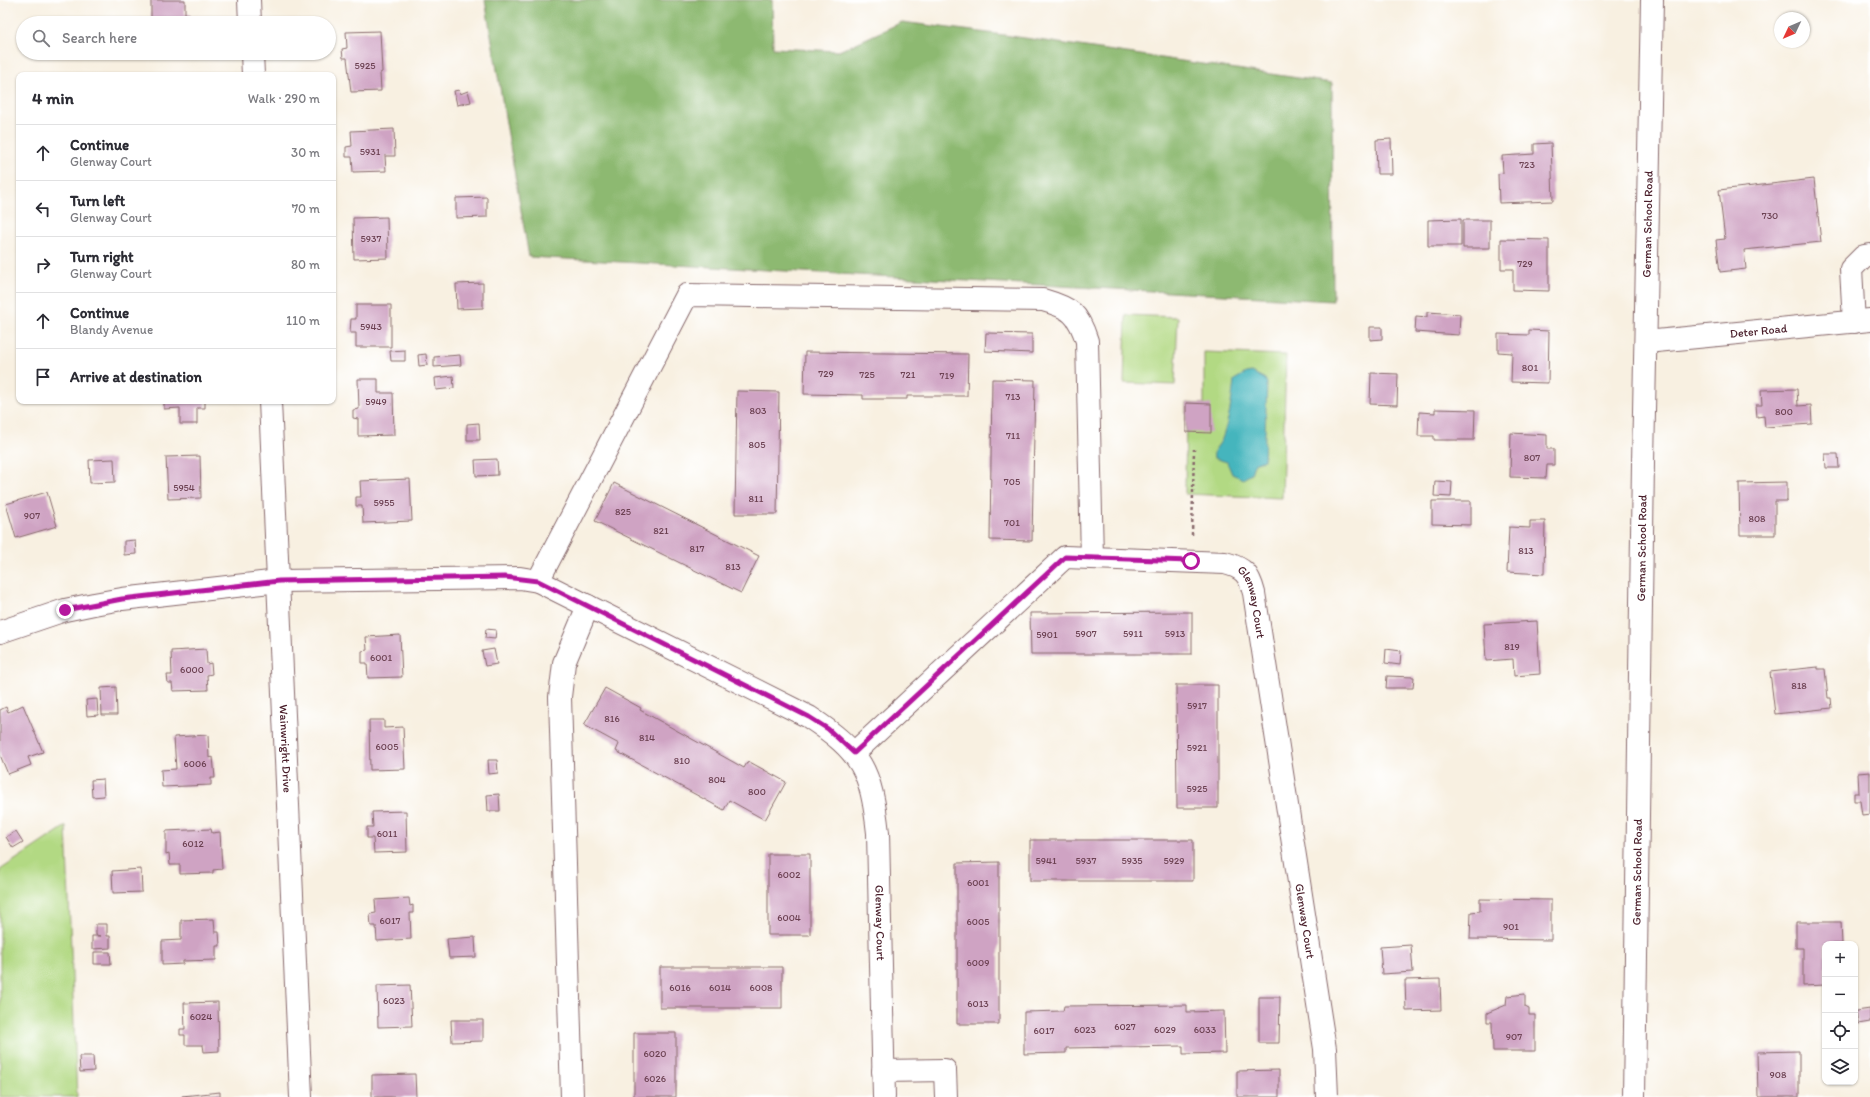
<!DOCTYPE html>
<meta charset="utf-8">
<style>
body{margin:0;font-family:Itim,sans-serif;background:#f7f7f7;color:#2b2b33}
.controls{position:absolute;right:12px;bottom:12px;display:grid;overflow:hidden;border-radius:8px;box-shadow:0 1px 3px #0004}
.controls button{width:36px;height:36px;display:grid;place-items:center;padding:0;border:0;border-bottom:1px solid #e1e1e2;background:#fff;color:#2b2b33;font:20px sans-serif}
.compass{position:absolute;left:1774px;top:12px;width:36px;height:36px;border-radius:50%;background:#fff;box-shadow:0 1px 3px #0004;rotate:226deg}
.stop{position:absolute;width:12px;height:12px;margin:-9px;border:3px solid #b5179e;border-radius:50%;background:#fff}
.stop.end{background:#b5179e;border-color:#fff;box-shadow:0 1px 4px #0008}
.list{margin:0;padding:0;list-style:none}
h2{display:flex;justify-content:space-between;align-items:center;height:52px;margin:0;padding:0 16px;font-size:17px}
h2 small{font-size:13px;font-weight:400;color:#7c7c81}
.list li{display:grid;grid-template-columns:26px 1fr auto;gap:12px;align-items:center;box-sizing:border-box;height:56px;padding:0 16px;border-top:1px solid #e1e1e2}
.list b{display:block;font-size:15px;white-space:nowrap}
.list p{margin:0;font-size:13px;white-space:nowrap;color:#7c7c81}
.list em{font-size:13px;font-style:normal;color:#7c7c81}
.icon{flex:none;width:22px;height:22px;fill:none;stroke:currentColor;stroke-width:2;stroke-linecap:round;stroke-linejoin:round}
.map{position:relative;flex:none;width:1870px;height:1097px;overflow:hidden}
.search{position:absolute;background:#fff;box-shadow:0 1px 3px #0004;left:16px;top:16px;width:320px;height:44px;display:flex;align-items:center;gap:10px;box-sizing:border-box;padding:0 14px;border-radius:22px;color:#7c7c81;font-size:15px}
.panel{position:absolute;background:#fff;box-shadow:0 1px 3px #0004;left:16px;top:72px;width:320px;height:332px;border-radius:8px}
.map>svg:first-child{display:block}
</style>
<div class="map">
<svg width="1870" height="1097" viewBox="0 0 1870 1097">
<rect width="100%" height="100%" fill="#fff"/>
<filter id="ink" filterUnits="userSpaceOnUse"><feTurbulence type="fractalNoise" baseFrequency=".025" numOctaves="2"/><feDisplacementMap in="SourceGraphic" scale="8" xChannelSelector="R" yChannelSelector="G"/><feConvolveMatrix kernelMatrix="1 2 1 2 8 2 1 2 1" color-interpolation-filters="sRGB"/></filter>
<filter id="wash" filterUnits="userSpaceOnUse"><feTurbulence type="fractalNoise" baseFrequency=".012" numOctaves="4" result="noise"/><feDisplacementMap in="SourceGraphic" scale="16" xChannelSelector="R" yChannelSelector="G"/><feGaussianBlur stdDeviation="0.9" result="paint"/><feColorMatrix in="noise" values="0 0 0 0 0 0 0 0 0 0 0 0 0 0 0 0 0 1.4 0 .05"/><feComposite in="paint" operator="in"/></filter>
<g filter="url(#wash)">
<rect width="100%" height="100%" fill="#f8f0e1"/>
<path fill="#b2d983" stroke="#7e7c57" d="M1126,315L1178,317L1175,385L1124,383Z
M1204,352L1286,355L1282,498L1185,494L1186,403L1204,404Z
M66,826L77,1097H0V870Z"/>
<path fill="#8db971" stroke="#6c6c4e" d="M485,0H772L773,48L839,51L902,22L1004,35L1332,83L1333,301L529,257Z"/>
<path fill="#45b5bd" stroke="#486a74" d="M1252,372L1265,379L1267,383L1264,460L1254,464L1251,474L1243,479L1232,474L1227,462L1214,458C1212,450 1219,446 1222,439C1229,420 1232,400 1234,380L1246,373Z"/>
<g id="blocks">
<path fill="#cfa3c3" d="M151,0H185V14H190V23H151Z
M380,31L382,72L380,73L381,91L351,92L347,58H343L342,49L347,48L346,32Z
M459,90L460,94L468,91L471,102L457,105L454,91Z
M394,129L395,156H385L386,171L353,172L352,157H346V147L352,146L351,131Z
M1391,139L1392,174H1377L1376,140Z
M1551,143L1553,201L1499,203L1498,174L1503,173L1502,156L1534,154V144Z
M1814,179L1821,242L1744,250L1746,269L1720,272L1716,240L1725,239L1719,190Z
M487,197V217L456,218V198Z
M387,217L388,258L354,259L353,218Z
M1461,219V246H1428V220Z
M1463,220H1490V248H1463Z
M1501,239L1549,240V291L1513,290V269H1501Z
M483,283V308L457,309L456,284Z
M356,305H391V347H356V333H350L351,319H356Z
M1427,312L1460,314L1459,335L1415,332L1416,316L1427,317Z
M1370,327H1382V339L1370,340Z
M1529,330L1549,331L1548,383L1511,382L1512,353L1498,352V334L1529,335Z
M986,333L1032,334V353L985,351Z
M405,350V361H391L390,351Z
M805,352L968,354L967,396H907V399H863V395L804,394Z
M426,354L427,365L419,366L418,355Z
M460,355L461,365L434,367V357Z
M1371,373L1398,374L1397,405L1370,404Z
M453,376L454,388L436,390L435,378Z
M358,379H378V393H393L394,435L358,436V419L353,418V410L359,409Z
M992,379L1035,380L1032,541L990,540Z
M1797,389L1798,406L1811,405L1812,424L1765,427L1764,416L1757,417L1756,405H1762L1761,390Z
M737,391L779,392L777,514H735Z
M164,401H205V408H197V424H180V408L164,409Z
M1186,403L1211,404V433L1186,432Z
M1435,409L1475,410L1474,440H1434V436H1418L1419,412L1435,413Z
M479,423L480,440H467V424Z
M1511,433L1547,435V449H1554V465H1547L1546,478L1510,477Z
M1825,454H1838L1839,468H1826Z
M200,456L201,498L168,499L166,457Z
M114,459L115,482L90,483L89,460Z
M497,459L498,475L476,476L475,460Z
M410,479L412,521L363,523L362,506H356V497H361L360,481Z
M1435,481L1452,482L1451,497L1434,496Z
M1787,482V501H1775V535H1740L1739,483Z
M614,483L759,556L741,593L595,521Z
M47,492L57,526L16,538L6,504Z
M1432,501H1471V525L1432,524Z
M1530,521H1545L1544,574L1507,572L1509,527L1530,528Z
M135,540L136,554L124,555V541Z
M1192,612V654H1031L1030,613Z
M1537,621L1540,674L1514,676L1513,659L1486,661L1484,624Z
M486,629L496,630L495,639L485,638Z
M400,635L402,677L368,678L367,663H362V651L367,650L366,637Z
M206,649L207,664L211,663L212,674L207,675L208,690L173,691L172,683H168L167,675H172L171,651Z
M494,649L497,664L485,666L482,651Z
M1386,649L1401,651L1400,665L1385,663Z
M1818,667V669H1825L1828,698H1831L1832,708L1775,714L1770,672Z
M1387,676L1414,677L1413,688H1386Z
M1176,685H1218V808H1177Z
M116,687L117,715H102L101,688Z
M605,688L641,708L640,710L744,768L748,761L786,782L765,820L729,800L724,810L616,751L619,744L584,725Z
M97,699L98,715L87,716L86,700Z
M23,705L43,752L28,757L31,765L8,774L0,755V710L6,707L8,712Z
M369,720H384V728L403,727L405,769L370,770Z
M208,735L209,758L213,757L215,778H211V785L162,787L161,770L176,769L174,737Z
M488,760H497L498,773L489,774Z
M1870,772V814L1862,815L1860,801H1854V793H1859L1858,773Z
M103,779L104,796L92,797L91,780Z
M499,794L500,811H488L487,795Z
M406,811L407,852L374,853L373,838H367V827H373L372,812Z
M211,829L212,833L220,832L222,869L213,870V873L180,874V865H170L169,853L166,854V831Z
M16,831L23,842L13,848L6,837Z
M1030,840H1193V881H1030Z
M768,854H810V935H768Z
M999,862V1024H957V863Z
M141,869L142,892L113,893L112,871Z
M409,898L410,906L413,905V913H410L411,939L377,941L376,926H371L370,914L376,913L375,900Z
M1480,899L1551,900V940L1470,939L1471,912L1480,911Z
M214,919L215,932H219L220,946H216V960L183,961V964L162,965V941L181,940V920Z
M1796,922H1841L1842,944H1825V985L1803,986V948H1796Z
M96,924H107V936H110V948L92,949V936H101L96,935Z
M475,937L476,957L449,958L447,939Z
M1411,945L1413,972L1382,974L1380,947Z
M94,952H110L111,964H94Z
M660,967H782V1008H660Z
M1440,979L1441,1010L1406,1011L1405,980Z
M410,985L412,1026L378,1027L377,986Z
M1525,994V1007L1529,1009V1015H1535V1051H1493L1492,1022H1487V1013L1506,1005L1507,996Z
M1259,997H1280L1279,1043H1259Z
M218,1002L219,1051L204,1052L203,1045H185V1035H180V1029H185L184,1003Z
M1187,1005V1012L1224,1011L1225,1053L1183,1054V1046L1066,1048V1053L1024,1054V1012L1063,1011L1064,1006Z
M1870,1009V1022L1858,1024L1856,1011Z
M451,1020H483V1041L452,1042Z
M634,1033H676V1097H634Z
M1799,1051V1097H1758L1757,1052Z
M79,1056H93L94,1071L80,1072Z
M1279,1070V1097H1237V1071Z
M415,1074L416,1097H372V1075Z
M220,1092V1097H182V1096Z"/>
</g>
</g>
<g filter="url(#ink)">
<use href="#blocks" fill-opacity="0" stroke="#87686b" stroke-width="1"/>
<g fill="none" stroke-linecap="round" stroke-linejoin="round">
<defs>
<g id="minor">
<path d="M249,0L250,23"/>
<path d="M252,53L253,75"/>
<path d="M1854,322L1851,269L1864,256L1870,255"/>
<path id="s1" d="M1646,342L1870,320"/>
<path id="s2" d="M270,401L301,1097"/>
<path d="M538,581L687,295L1043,300C1071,308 1078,313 1087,341L1092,558"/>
<path id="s3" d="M0,632L65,610L94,604L122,599L279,581L520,578L538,581L809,717C862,752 871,770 878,833L884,1097"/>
<path id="s4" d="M854,753L1065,557L1225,563C1244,568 1249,574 1254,593L1325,1049L1327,1097"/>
<path d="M883,1071L945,1070L946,1097"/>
<path d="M572,1097L560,697L564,663L588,606"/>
<path id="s5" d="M1634,1097L1643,463L1652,0"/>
</g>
</defs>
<use href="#minor" stroke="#87686b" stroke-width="24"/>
<path stroke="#87686b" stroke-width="2.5" stroke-dasharray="3 3" stroke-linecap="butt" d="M1192,535L1194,449"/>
<use href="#minor" stroke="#fff" stroke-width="22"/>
</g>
</g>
<g fill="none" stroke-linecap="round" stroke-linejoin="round" filter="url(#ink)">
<path stroke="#b5179e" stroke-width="5" d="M65,610L122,599L279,581L505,577L538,581L809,717L828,729L854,753L1065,557L1191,561"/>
</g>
<g text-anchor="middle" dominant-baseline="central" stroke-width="3.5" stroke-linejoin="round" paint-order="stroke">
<g font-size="10" fill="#6b4051">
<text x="365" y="65">5925</text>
<text x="370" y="151">5931</text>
<text x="1527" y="164">723</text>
<text x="1770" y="215">730</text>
<text x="371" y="238">5937</text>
<text x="1525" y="263">729</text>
<text x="371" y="326">5943</text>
<text x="1530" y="367">801</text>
<text x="826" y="373">729</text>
<text x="867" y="374">725</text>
<text x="908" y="374">721</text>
<text x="947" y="375">719</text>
<text x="1013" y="396">713</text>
<text x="376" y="401">5949</text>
<text x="758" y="410">803</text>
<text x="1784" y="411">800</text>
<text x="1013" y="435">711</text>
<text x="757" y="444">805</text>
<text x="1532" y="457">807</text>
<text x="1012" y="481">705</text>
<text x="184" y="487">5954</text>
<text x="756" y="498">811</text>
<text x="384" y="502">5955</text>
<text x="623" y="511">825</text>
<text x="32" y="515">907</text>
<text x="1757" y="518">808</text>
<text x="1012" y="522">701</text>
<text x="661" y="530">821</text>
<text x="697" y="548">817</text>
<text x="1526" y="550">813</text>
<text x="733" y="566">813</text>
<text x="1086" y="633">5907</text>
<text x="1133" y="633">5911</text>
<text x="1175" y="633">5913</text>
<text x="1047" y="634">5901</text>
<text x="1512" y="646">819</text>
<text x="381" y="657">6001</text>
<text x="192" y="669">6000</text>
<text x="1799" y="685">818</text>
<text x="1197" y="705">5917</text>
<text x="612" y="718">816</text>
<text x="647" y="737">814</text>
<text x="387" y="746">6005</text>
<text x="1197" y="747">5921</text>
<text x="682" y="760">810</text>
<text x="195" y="763">6006</text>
<text x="717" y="779">804</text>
<text x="1197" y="788">5925</text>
<text x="757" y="791">800</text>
<text x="387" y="833">6011</text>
<text x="193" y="843">6012</text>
<text x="1046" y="860">5941</text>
<text x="1086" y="860">5937</text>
<text x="1132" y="860">5935</text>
<text x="1174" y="860">5929</text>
<text x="789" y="874">6002</text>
<text x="978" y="882">6001</text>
<text x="789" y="917">6004</text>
<text x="390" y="920">6017</text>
<text x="978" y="921">6005</text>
<text x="1511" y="926">901</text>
<text x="978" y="962">6009</text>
<text x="680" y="987">6016</text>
<text x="720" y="987">6014</text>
<text x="761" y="987">6008</text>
<text x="394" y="1000">6023</text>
<text x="978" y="1003">6013</text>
<text x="201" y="1016">6024</text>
<text x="1125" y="1026">6027</text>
<text x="1085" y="1029">6023</text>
<text x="1165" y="1029">6029</text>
<text x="1205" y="1029">6033</text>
<text x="1044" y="1030">6017</text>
<text x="1514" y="1036">907</text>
<text x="655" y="1053">6020</text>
<text x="1778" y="1074">908</text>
<text x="655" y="1078">6026</text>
</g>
<g font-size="12" fill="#4a1f2b" stroke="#fff">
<text stroke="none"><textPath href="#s5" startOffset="873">German School Road</textPath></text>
<text stroke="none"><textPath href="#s1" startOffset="113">Deter Road</textPath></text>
<text stroke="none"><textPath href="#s5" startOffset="549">German School Road</textPath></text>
<text stroke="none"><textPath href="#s4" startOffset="501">Glenway Court</textPath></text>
<text stroke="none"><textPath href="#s2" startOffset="348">Wainwright Drive</textPath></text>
<text stroke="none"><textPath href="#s5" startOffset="225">German School Road</textPath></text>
<text stroke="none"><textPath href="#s4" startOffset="825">Glenway Court</textPath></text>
<text stroke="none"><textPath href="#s3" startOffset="1079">Glenway Court</textPath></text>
</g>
</g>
</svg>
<div class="controls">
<button>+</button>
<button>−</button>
<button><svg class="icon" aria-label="locate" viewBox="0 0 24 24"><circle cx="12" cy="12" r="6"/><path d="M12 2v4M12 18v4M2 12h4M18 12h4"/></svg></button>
<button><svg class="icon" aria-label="layers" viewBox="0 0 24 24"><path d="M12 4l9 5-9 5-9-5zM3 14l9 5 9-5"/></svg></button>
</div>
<svg class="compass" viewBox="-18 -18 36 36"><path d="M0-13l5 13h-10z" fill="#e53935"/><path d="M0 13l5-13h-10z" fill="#7c7c81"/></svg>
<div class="stop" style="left:1191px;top:561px"></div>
<div class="stop end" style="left:65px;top:610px"></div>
<div class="search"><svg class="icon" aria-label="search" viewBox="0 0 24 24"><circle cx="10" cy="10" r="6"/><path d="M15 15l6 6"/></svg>Search here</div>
<section class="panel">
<h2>4 min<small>Walk · 290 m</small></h2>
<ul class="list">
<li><svg class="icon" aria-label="ahead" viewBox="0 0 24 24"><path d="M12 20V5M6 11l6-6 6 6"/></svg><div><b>Continue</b><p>Glenway Court</p></div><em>30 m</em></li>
<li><svg class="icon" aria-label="left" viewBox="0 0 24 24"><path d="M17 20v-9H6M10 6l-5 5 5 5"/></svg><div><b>Turn left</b><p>Glenway Court</p></div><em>70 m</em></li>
<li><svg class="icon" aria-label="right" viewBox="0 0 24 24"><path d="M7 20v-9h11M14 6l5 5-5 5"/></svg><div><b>Turn right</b><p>Glenway Court</p></div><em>80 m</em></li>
<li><svg class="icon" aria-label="ahead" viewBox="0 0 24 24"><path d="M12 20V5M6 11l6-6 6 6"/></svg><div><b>Continue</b><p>Blandy Avenue</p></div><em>110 m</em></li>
<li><svg class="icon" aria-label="arrive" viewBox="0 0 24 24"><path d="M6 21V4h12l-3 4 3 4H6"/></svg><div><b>Arrive at destination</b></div></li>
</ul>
</section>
</div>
